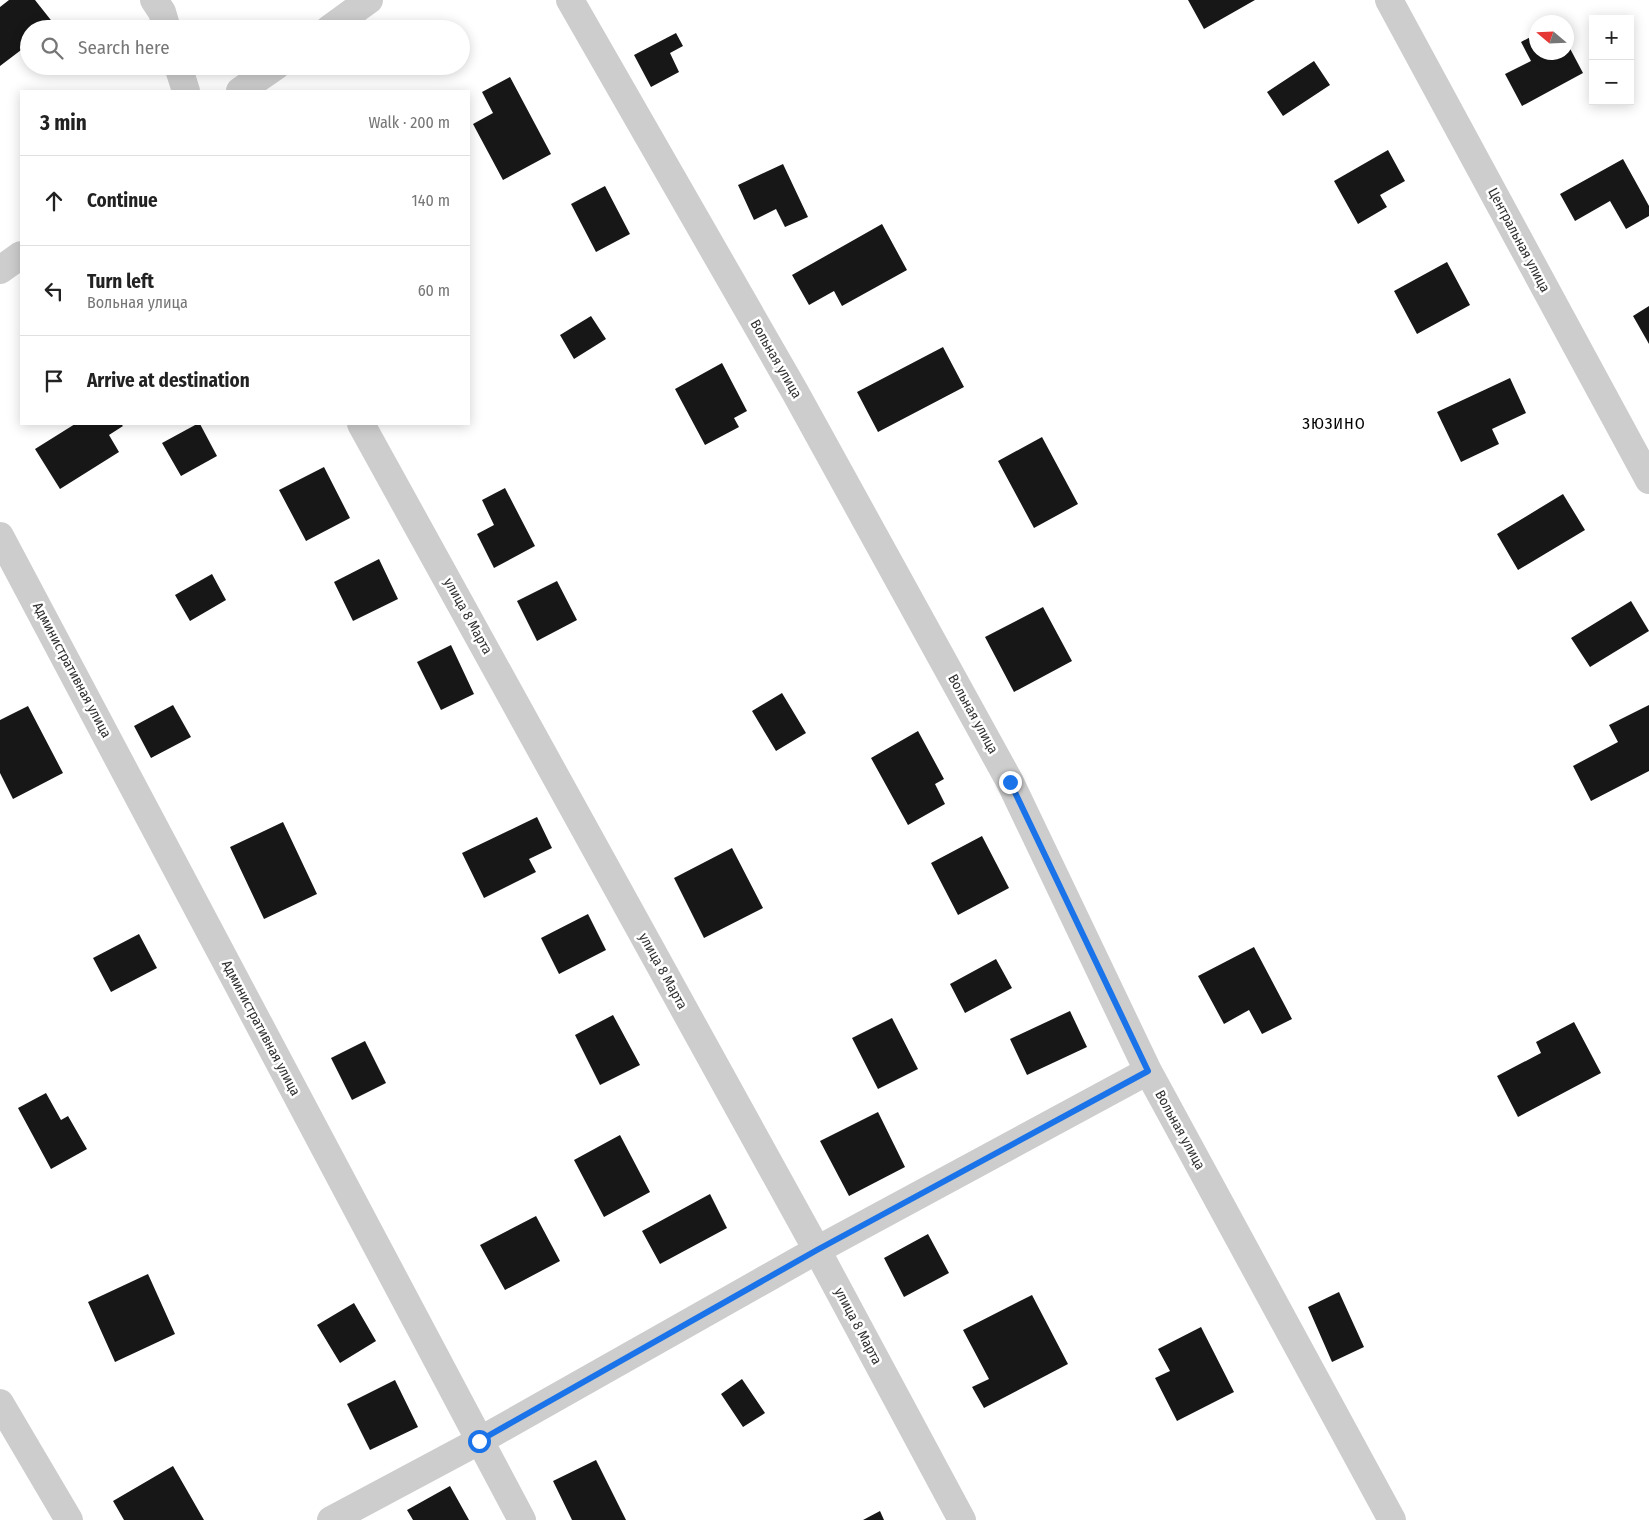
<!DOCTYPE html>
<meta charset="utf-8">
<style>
body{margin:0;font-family:"Fira Sans Condensed",sans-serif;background:#f6f6f6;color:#222}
.controls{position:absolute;right:15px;top:15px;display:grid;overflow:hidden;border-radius:0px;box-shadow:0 2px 12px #0003}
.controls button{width:45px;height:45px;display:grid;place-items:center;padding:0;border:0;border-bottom:1px solid #e0e0e0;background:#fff;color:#222;font:25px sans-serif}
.compass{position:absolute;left:1529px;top:15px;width:45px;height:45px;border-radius:50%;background:#fff;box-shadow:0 2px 12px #0003;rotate:289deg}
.stop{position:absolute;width:15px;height:15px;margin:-11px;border:4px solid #1a73e8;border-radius:50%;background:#fff}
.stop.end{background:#1a73e8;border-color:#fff;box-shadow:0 1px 5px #0008}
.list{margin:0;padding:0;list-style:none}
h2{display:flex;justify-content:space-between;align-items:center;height:65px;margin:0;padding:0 20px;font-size:21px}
h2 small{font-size:16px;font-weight:400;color:#767676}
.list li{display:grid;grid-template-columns:32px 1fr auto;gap:15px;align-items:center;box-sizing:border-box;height:90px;padding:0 20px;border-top:1px solid #e0e0e0}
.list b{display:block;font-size:19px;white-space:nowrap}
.list p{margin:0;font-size:16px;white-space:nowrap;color:#767676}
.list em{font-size:16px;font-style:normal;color:#767676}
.icon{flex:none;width:28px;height:28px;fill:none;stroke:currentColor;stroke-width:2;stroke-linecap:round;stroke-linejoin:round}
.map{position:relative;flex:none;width:1649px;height:1520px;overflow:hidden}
.search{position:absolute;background:#fff;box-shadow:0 2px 12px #0003;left:20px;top:20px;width:450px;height:55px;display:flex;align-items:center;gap:12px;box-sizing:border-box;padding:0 18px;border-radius:28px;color:#767676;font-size:19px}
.panel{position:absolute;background:#fff;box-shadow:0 2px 12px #0003;left:20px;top:90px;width:450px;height:335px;border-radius:0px}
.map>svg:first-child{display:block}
</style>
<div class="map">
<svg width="1649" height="1520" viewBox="0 0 1649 1520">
<rect width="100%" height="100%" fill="#fff"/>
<path fill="#171717" d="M9,0H35L54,24L48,29H29V44L0,66V7Z
M1188,0H1255L1204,29Z
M676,33L683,46L670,53L679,72L651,87L634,55Z
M1536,34V52H1566V41L1583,73L1522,106L1505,74L1531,61L1521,42Z
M1314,61L1330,85L1283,116L1267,92Z
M510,77L551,154L503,180L473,124L493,113L482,92Z
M1388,150L1405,181L1380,195L1387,207L1358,224L1334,181Z
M1623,159L1649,206V216L1626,229L1610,201L1575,221L1560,194Z
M783,164L808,217L785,227L776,209L754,220L738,185Z
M605,186L630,234L596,252L571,204Z
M882,224L907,270L842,306L834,291L809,305L792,275Z
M1447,262L1470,305L1417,334L1394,291Z
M1649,306V344L1633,316Z
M591,316L606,339L574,359L560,335Z
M943,347L964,387L878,432L857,392Z
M722,363L747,411L734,418L739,427L705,445L675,389Z
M1510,378L1526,413L1492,429L1499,444L1461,462L1437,412Z
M75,424H121L123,426L109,435L119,452L60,489L35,449Z
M197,424H200L217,456L181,476L162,443Z
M1042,437L1078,504L1034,528L998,461Z
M324,467L350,518L306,541L279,490Z
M505,488L535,546L494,568L477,534L494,525L482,500Z
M1563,494L1585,530L1518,570L1497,534Z
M379,559L398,599L353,621L334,582Z
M212,574L226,600L190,621L175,595Z
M557,581L577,620L537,641L517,601Z
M1631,601L1649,631L1590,667L1571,638Z
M1043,607L1072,661L1014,692L985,637Z
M451,645L474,694L441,710L417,662Z
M782,693L806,733L776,751L752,711Z
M173,705L191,737L151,758L134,726Z
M1649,705V771L1591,801L1573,766L1618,742L1609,725Z
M28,706L63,773L13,799L0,773V720Z
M918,731L944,779L935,784L945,804L908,825L871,758Z
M537,817L552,848L529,859L536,872L484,898L462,853Z
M283,822L317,894L264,919L230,847Z
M982,836L1009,888L958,915L931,863Z
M732,848L763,908L704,938L674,878Z
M588,914L606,950L559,974L541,938Z
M139,934L157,968L111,992L93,958Z
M1254,947L1292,1019L1262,1034L1249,1010L1224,1024L1198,976Z
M996,959L1012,988L965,1013L950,984Z
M1070,1011L1087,1047L1027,1075L1010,1039Z
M613,1015L640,1065L600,1085L575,1035Z
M892,1018L918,1069L878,1089L852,1038Z
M1574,1022L1601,1073L1518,1117L1497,1076L1541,1053L1536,1042Z
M365,1041L386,1083L352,1100L331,1058Z
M46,1093L61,1120L68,1116L87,1149L51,1169L18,1108Z
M878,1112L905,1167L849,1196L820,1141Z
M620,1135L650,1192L604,1217L574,1160Z
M710,1194L727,1228L660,1264L642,1231Z
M536,1216L560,1261L505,1290L480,1245Z
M928,1234L949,1273L904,1297L884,1258Z
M148,1274L175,1334L115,1362L88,1302Z
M1339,1292L1364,1347L1332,1362L1308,1307Z
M1032,1295L1068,1364L984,1408L972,1387L989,1379L963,1330Z
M354,1303L376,1341L340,1363L317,1325Z
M1201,1327L1234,1392L1177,1421L1155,1378L1170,1371L1158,1349Z
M742,1379L765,1413L743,1427L721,1394Z
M395,1380L418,1427L370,1450L347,1404Z
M596,1460L626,1520H572L553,1481Z
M173,1466L204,1520H124L113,1501Z
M450,1486L469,1520H413L407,1510Z
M880,1511L884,1520H863Z"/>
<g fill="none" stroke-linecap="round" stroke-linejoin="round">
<path stroke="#cdcdcd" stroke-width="28" d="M154,0L162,12L167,29
M570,0L795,392L1010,782L1148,1071L1392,1520
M1389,0L1649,480
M329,29L369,0
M178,66L186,91
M240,91L276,66
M0,270L21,255
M361,424L817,1250L962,1520
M0,536L522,1520
M0,1403L69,1520
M331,1520L479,1441L817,1250L1148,1071"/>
</g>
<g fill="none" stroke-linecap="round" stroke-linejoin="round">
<path stroke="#1a73e8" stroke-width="6" d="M479,1441L817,1250L1148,1071L1010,782"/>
</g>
<g text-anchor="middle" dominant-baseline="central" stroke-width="5" stroke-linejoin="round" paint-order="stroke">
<g font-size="14" fill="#303030" stroke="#fff">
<text transform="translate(1519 240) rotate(62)">Центральная улица</text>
<text transform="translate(776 359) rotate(60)">Вольная улица</text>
<text transform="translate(468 616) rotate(61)">улица 8 Марта</text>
<text transform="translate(72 670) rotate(62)">Административная улица</text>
<text transform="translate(973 714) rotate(61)">Вольная улица</text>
<text transform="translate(663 971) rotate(61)">улица 8 Марта</text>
<text transform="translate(261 1028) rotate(62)">Административная улица</text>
<text transform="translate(1180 1130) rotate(61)">Вольная улица</text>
<text transform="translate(858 1326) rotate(62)">улица 8 Марта</text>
</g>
<g font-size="16" letter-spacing="1" fill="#000" stroke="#fff">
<text x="1334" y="423">ЗЮЗИНО</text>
</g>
</g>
</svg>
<div class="controls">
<button>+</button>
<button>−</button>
</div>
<svg class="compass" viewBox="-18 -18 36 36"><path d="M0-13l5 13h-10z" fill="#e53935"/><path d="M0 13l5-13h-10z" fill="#767676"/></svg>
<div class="stop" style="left:479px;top:1441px"></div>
<div class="stop end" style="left:1010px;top:782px"></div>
<div class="search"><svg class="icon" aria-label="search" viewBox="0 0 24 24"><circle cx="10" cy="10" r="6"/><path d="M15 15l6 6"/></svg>Search here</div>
<section class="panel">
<h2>3 min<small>Walk · 200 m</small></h2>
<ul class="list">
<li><svg class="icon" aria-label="ahead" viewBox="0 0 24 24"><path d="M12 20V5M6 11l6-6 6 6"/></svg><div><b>Continue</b></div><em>140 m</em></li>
<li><svg class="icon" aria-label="left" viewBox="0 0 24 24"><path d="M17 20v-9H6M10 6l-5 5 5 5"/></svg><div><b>Turn left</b><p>Вольная улица</p></div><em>60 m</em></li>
<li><svg class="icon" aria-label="arrive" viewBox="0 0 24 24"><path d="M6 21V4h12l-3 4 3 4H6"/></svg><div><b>Arrive at destination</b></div></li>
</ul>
</section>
</div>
